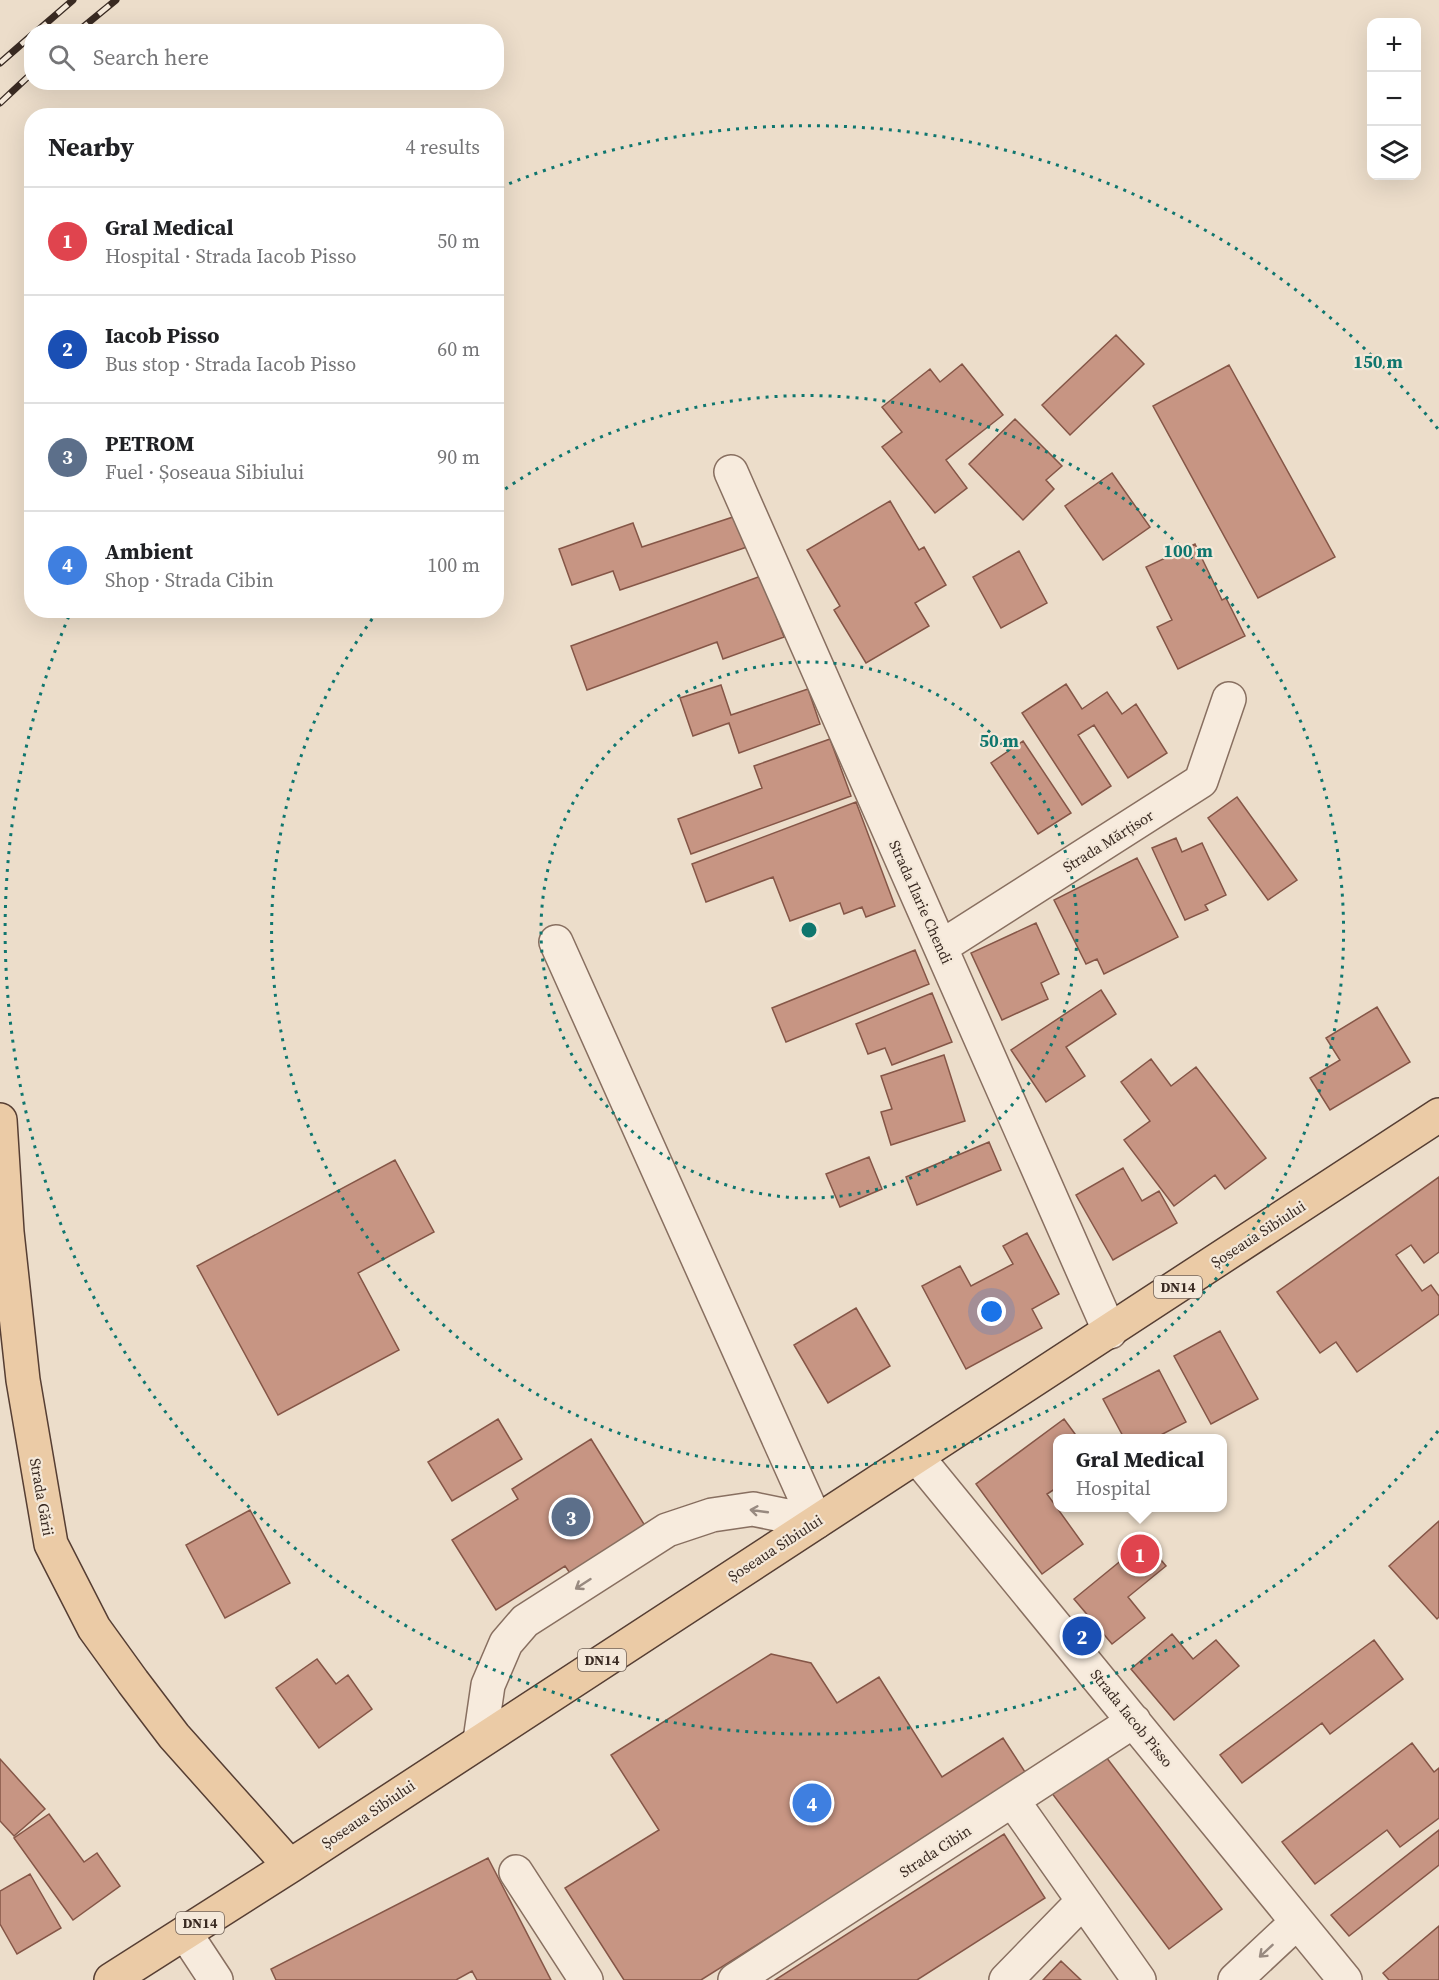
<!DOCTYPE html>
<meta charset="utf-8">
<style>
body{margin:0;font-family:"Source Serif 4",serif;background:#f2f2f2;color:#202124}
.controls{position:absolute;right:18px;top:18px;display:grid;overflow:hidden;border-radius:12px;box-shadow:0 6px 24px #0002}
.controls button{width:54px;height:54px;display:grid;place-items:center;padding:0;border:0;border-bottom:2px solid #e0e0e0;background:#fff;color:#202124;font:30px sans-serif}
.you{position:absolute;left:992px;top:1312px;width:21px;height:21px;margin:-15px;border:4px solid #fff;border-radius:50%;background:#1a73e8;box-shadow:0 0 0 9px #1a73e833}
.badge{display:grid;place-items:center;width:39px;height:39px;border-radius:50%;background:#923443;color:#fff;font-size:20px;font-weight:700}
.pin{position:absolute;translate:-50% -50%;border:3px solid #fff;box-shadow:0 2px 6px #0006}
.popup{position:absolute;left:1053px;top:1434px;width:174px;height:78px;box-sizing:border-box;display:grid;place-content:center;border-radius:12px;background:#fff;filter:drop-shadow(0 2px 4px #0005);font-size:20px;white-space:nowrap;color:#757577}
.popup b{font-size:22px;color:#202124}
.popup::after{content:'';position:absolute;left:50%;top:100%;margin-left:-12px;border:12px solid transparent;border-top-color:#fff}
.list{margin:0;padding:0;list-style:none}
h2{display:flex;justify-content:space-between;align-items:center;height:78px;margin:0;padding:0 24px;font-size:26px}
h2 small{font-size:20px;font-weight:400;color:#757577}
.list li{display:grid;grid-template-columns:39px 1fr auto;gap:18px;align-items:center;box-sizing:border-box;height:108px;padding:0 24px;border-top:2px solid #e0e0e0}
.list b{display:block;font-size:22px;white-space:nowrap}
.list p{margin:0;font-size:20px;white-space:nowrap;color:#757577}
.list em{font-size:20px;font-style:normal;color:#757577}
.icon{flex:none;width:33px;height:33px;fill:none;stroke:currentColor;stroke-width:2;stroke-linecap:round;stroke-linejoin:round}
.map{position:relative;flex:none;width:1439px;height:1980px;overflow:hidden}
.search{position:absolute;background:#fff;box-shadow:0 6px 24px #0002;left:24px;top:24px;width:480px;height:66px;display:flex;align-items:center;gap:15px;box-sizing:border-box;padding:0 21px;border-radius:24px;color:#757577;font-size:22px}
.panel{position:absolute;background:#fff;box-shadow:0 6px 24px #0002;left:24px;top:108px;width:480px;height:510px;border-radius:24px}
.map>svg:first-child{display:block}
</style>
<div class="map">
<svg width="1439" height="1980" viewBox="0 0 1439 1980">
<rect width="100%" height="100%" fill="#ecddca"/>
<path fill="#c79583" stroke="#855647" stroke-width="1.5" d="M1116,335L1144,364L1070,435L1042,405Z
M962,364L1003,415L946,460L967,488L935,513L882,447L902,432L882,407L930,369L940,382Z
M1229,365L1335,557L1258,598L1153,406Z
M1015,419L1062,466L1046,480L1054,489L1023,520L969,464Z
M1112,473L1150,527L1103,560L1065,506Z
M890,501L919,550L924,547L946,585L915,603L929,626L866,663L834,610L840,606L807,550Z
M736,516L747,547L620,590L613,571L572,585L559,549L633,523L642,547Z
M1195,544L1222,600L1226,598L1245,636L1178,669L1157,627L1172,620L1146,567Z
M1019,551L1047,603L1001,628L973,577Z
M761,576L784,637L723,659L717,642L587,690L571,646Z
M1066,684L1082,709L1107,692L1122,714L1136,704L1167,753L1128,778L1094,725L1078,735L1111,786L1082,805L1022,713Z
M721,685L731,715L808,689L820,724L739,753L729,723L693,736L680,698Z
M830,739L851,796L691,854L678,819L762,788L754,766Z
M1023,741L1071,813L1038,834L991,763Z
M1237,797L1297,880L1268,900L1208,818Z
M856,802L895,906L866,917L862,907L844,914L840,903L790,921L773,877L706,902L692,864Z
M1176,838L1182,852L1202,843L1226,895L1205,905L1208,910L1185,920L1152,848Z
M1137,858L1178,937L1104,974L1097,959L1086,964L1054,900Z
M1036,923L1059,974L1041,983L1048,999L1002,1020L971,953Z
M915,950L929,984L786,1042L772,1008Z
M1101,990L1116,1014L1066,1047L1085,1076L1046,1102L1011,1050Z
M932,993L952,1042L892,1065L885,1048L868,1054L856,1024Z
M1377,1007L1410,1062L1330,1110L1310,1078L1340,1060L1326,1038Z
M944,1055L965,1121L891,1145L881,1112L892,1109L881,1076Z
M1151,1059L1171,1086L1196,1067L1266,1158L1225,1189L1215,1175L1174,1206L1124,1140L1150,1121L1121,1082Z
M989,1142L1001,1170L917,1205L906,1177Z
M869,1157L882,1189L840,1207L826,1174Z
M395,1160L434,1232L358,1273L399,1350L278,1415L197,1266Z
M1123,1168L1142,1201L1159,1191L1177,1223L1113,1260L1076,1195Z
M1439,1177V1252L1424,1263L1411,1245L1396,1255L1422,1291L1431,1285L1439,1296V1314L1357,1372L1336,1342L1320,1353L1277,1292Z
M1027,1233L1059,1294L1032,1309L1042,1328L966,1369L922,1286L960,1266L971,1286L1013,1264L1003,1246Z
M856,1308L890,1366L828,1403L794,1345Z
M1220,1331L1258,1399L1211,1424L1174,1356Z
M1159,1370L1186,1422L1155,1438H1124L1103,1399Z
M498,1419L522,1459L452,1501L428,1462Z
M1064,1419L1078,1438H1058V1487L1047,1494L1083,1544L1042,1574L976,1484Z
M591,1439L647,1529L572,1576L565,1566L496,1610L452,1540L518,1499L512,1489Z
M250,1510L290,1583L225,1618L186,1545Z
M1439,1521V1617L1437,1619L1389,1566Z
M1145,1541L1166,1566L1128,1597L1145,1618L1112,1644L1074,1599Z
M1172,1634L1193,1659L1216,1640L1239,1666L1174,1720L1131,1669Z
M1374,1640L1403,1679L1330,1734L1322,1723L1242,1783L1220,1755Z
M771,1654L811,1663L837,1703L879,1677L942,1777L1003,1738L1027,1775L701,1980H624L565,1888L659,1830L611,1755Z
M317,1659L336,1684L348,1675L372,1709L319,1748L276,1688Z
M1412,1743L1434,1772L1439,1768V1818L1400,1847L1387,1830L1315,1884L1282,1842Z
M1103,1753L1222,1909L1169,1949L1051,1792Z
M0,1759L45,1809L14,1836L0,1821Z
M49,1814L84,1862L97,1853L120,1886L73,1920L14,1838Z
M1439,1830V1865L1349,1936L1331,1915Z
M1004,1834L1045,1898L917,1980H775Z
M488,1858L551,1980H477L472,1971L456,1980H276L271,1969Z
M30,1874L61,1928L17,1954L0,1924V1891Z
M1439,1926V1980H1389L1383,1973Z
M1061,1961L1081,1980H1043Z"/>
<g fill="none" stroke-linecap="round" stroke-linejoin="round">
<defs>
<path id="minor" d="M731,472L1110,1332
M556,942L816,1522
M941,947L1201,781L1229,699
M917,1457L1345,1980
M480,1740L488,1685L506,1643L525,1621L667,1530L712,1515L753,1509L816,1522
M1013,1801L1139,1980
M516,1872L586,1980
M185,1933L216,1980
M735,1980L1134,1721
M1006,1980L1083,1901
M1235,1980L1297,1922"/>
<path id="major" d="M0,1120L7,1232L23,1380L51,1544L94,1628L133,1682L174,1736L290,1866
M111,1980L290,1866L1439,1115"/>
</defs>
<use href="#minor" stroke="#886f60" stroke-width="36"/>
<use href="#major" stroke="#563e33" stroke-width="36"/>
<use href="#minor" stroke="#f7ebdd" stroke-width="33"/>
<use href="#major" stroke="#ebcba6" stroke-width="33"/>
<defs>
<path id="rail" d="M36,32L73,0
M77,32L116,0
M0,63L32,35
M0,103L32,73"/>
</defs>
<use href="#rail" stroke="#392a22" stroke-width="7"/>
<use href="#rail" stroke="#f4e8d9" stroke-width="4.5" stroke-dasharray="14" stroke-linecap="butt"/>
</g>
<defs><path id="oneway-shaft" d="M-6 0H5M1.5-3L5.5 0L1.5 3" fill="none" stroke-width="1.6" stroke-linecap="round" stroke-linejoin="round" transform="scale(1.5)"/></defs>
<g stroke="#988a80">
<use href="#oneway-shaft" transform="translate(759 1511) rotate(-172)"/>
<use href="#oneway-shaft" transform="translate(583 1584) rotate(147)"/>
<use href="#oneway-shaft" transform="translate(1266 1951) rotate(137)"/>
</g>
<g fill="none" stroke="#0f766e" stroke-width="3" stroke-dasharray="3 6">
<circle cx="809" cy="930" r="268"/>
<path d="M498 494A536 536 0 1 1 378 611"/>
<path d="M1438 1431A804 804 0 0 1 69 616M501 187A804 804 0 0 1 1438 429"/>
</g>
<g text-anchor="middle" dominant-baseline="central" stroke-width="4.5" stroke-linejoin="round" paint-order="stroke">
<g fill="#f4e8d9" stroke="#716359" stroke-width="1.5">
<rect x="1154" y="1276" width="48" height="22" rx="4.5"/>
<rect x="578" y="1649" width="48" height="22" rx="4.5"/>
<rect x="176" y="1912" width="48" height="22" rx="4.5"/>
</g>
<g font-size="14" font-weight="bold" fill="#392a22">
<text x="1178" y="1287">DN14</text>
<text x="602" y="1660">DN14</text>
<text x="200" y="1923">DN14</text>
</g>
<g font-size="15" fill="#392a22" stroke="#f4e8d9">
<text transform="translate(1108 841) rotate(-32)">Strada Mărțisor</text>
<text transform="translate(921 902) rotate(66)">Strada Ilarie Chendi</text>
<text transform="translate(1258 1234) rotate(-33)">Șoseaua Sibiului</text>
<text transform="translate(42 1497) rotate(80)">Strada Gării</text>
<text transform="translate(775 1548) rotate(-33)">Șoseaua Sibiului</text>
<text transform="translate(1132 1718) rotate(51)">Strada Iacob Pisso</text>
<text transform="translate(368 1814) rotate(-34)">Șoseaua Sibiului</text>
<text transform="translate(935 1851) rotate(-33)">Strada Cibin</text>
</g>
</g>
<circle cx="809" cy="930" r="9" fill="#0f766e" stroke="#f4e8d9" stroke-width="3"/>
<g font-size="18" text-anchor="middle" font-weight="bold" fill="#0f766e" stroke="#f4e8d9" stroke-width="4.5" stroke-linejoin="round" paint-order="stroke">
<text x="1378" y="368">150 m</text>
<text x="1188" y="557">100 m</text>
<text x="999" y="747">50 m</text>
</g>
</svg>
<div class="controls">
<button>+</button>
<button>−</button>
<button><svg class="icon" aria-label="layers" viewBox="0 0 24 24"><path d="M12 4l9 5-9 5-9-5zM3 14l9 5 9-5"/></svg></button>
</div>
<div class="you"></div>
<div class="pin badge" style="left:1140px;top:1554px;background:#e0444e">1</div>
<div class="popup"><b>Gral Medical</b>Hospital</div>
<div class="pin badge" style="left:1082px;top:1636px;background:#1a4fb4">2</div>
<div class="pin badge" style="left:571px;top:1517px;background:#5c6f8a">3</div>
<div class="pin badge" style="left:812px;top:1803px;background:#3f7fe0">4</div>
<div class="search"><svg class="icon" aria-label="search" viewBox="0 0 24 24"><circle cx="10" cy="10" r="6"/><path d="M15 15l6 6"/></svg>Search here</div>
<section class="panel">
<h2>Nearby<small>4 results</small></h2>
<ul class="list">
<li><span class="badge" style="background:#e0444e">1</span><div><b>Gral Medical</b><p>Hospital · Strada Iacob Pisso</p></div><em>50 m</em></li>
<li><span class="badge" style="background:#1a4fb4">2</span><div><b>Iacob Pisso</b><p>Bus stop · Strada Iacob Pisso</p></div><em>60 m</em></li>
<li><span class="badge" style="background:#5c6f8a">3</span><div><b>PETROM</b><p>Fuel · Șoseaua Sibiului</p></div><em>90 m</em></li>
<li><span class="badge" style="background:#3f7fe0">4</span><div><b>Ambient</b><p>Shop · Strada Cibin</p></div><em>100 m</em></li>
</ul>
</section>
</div>
